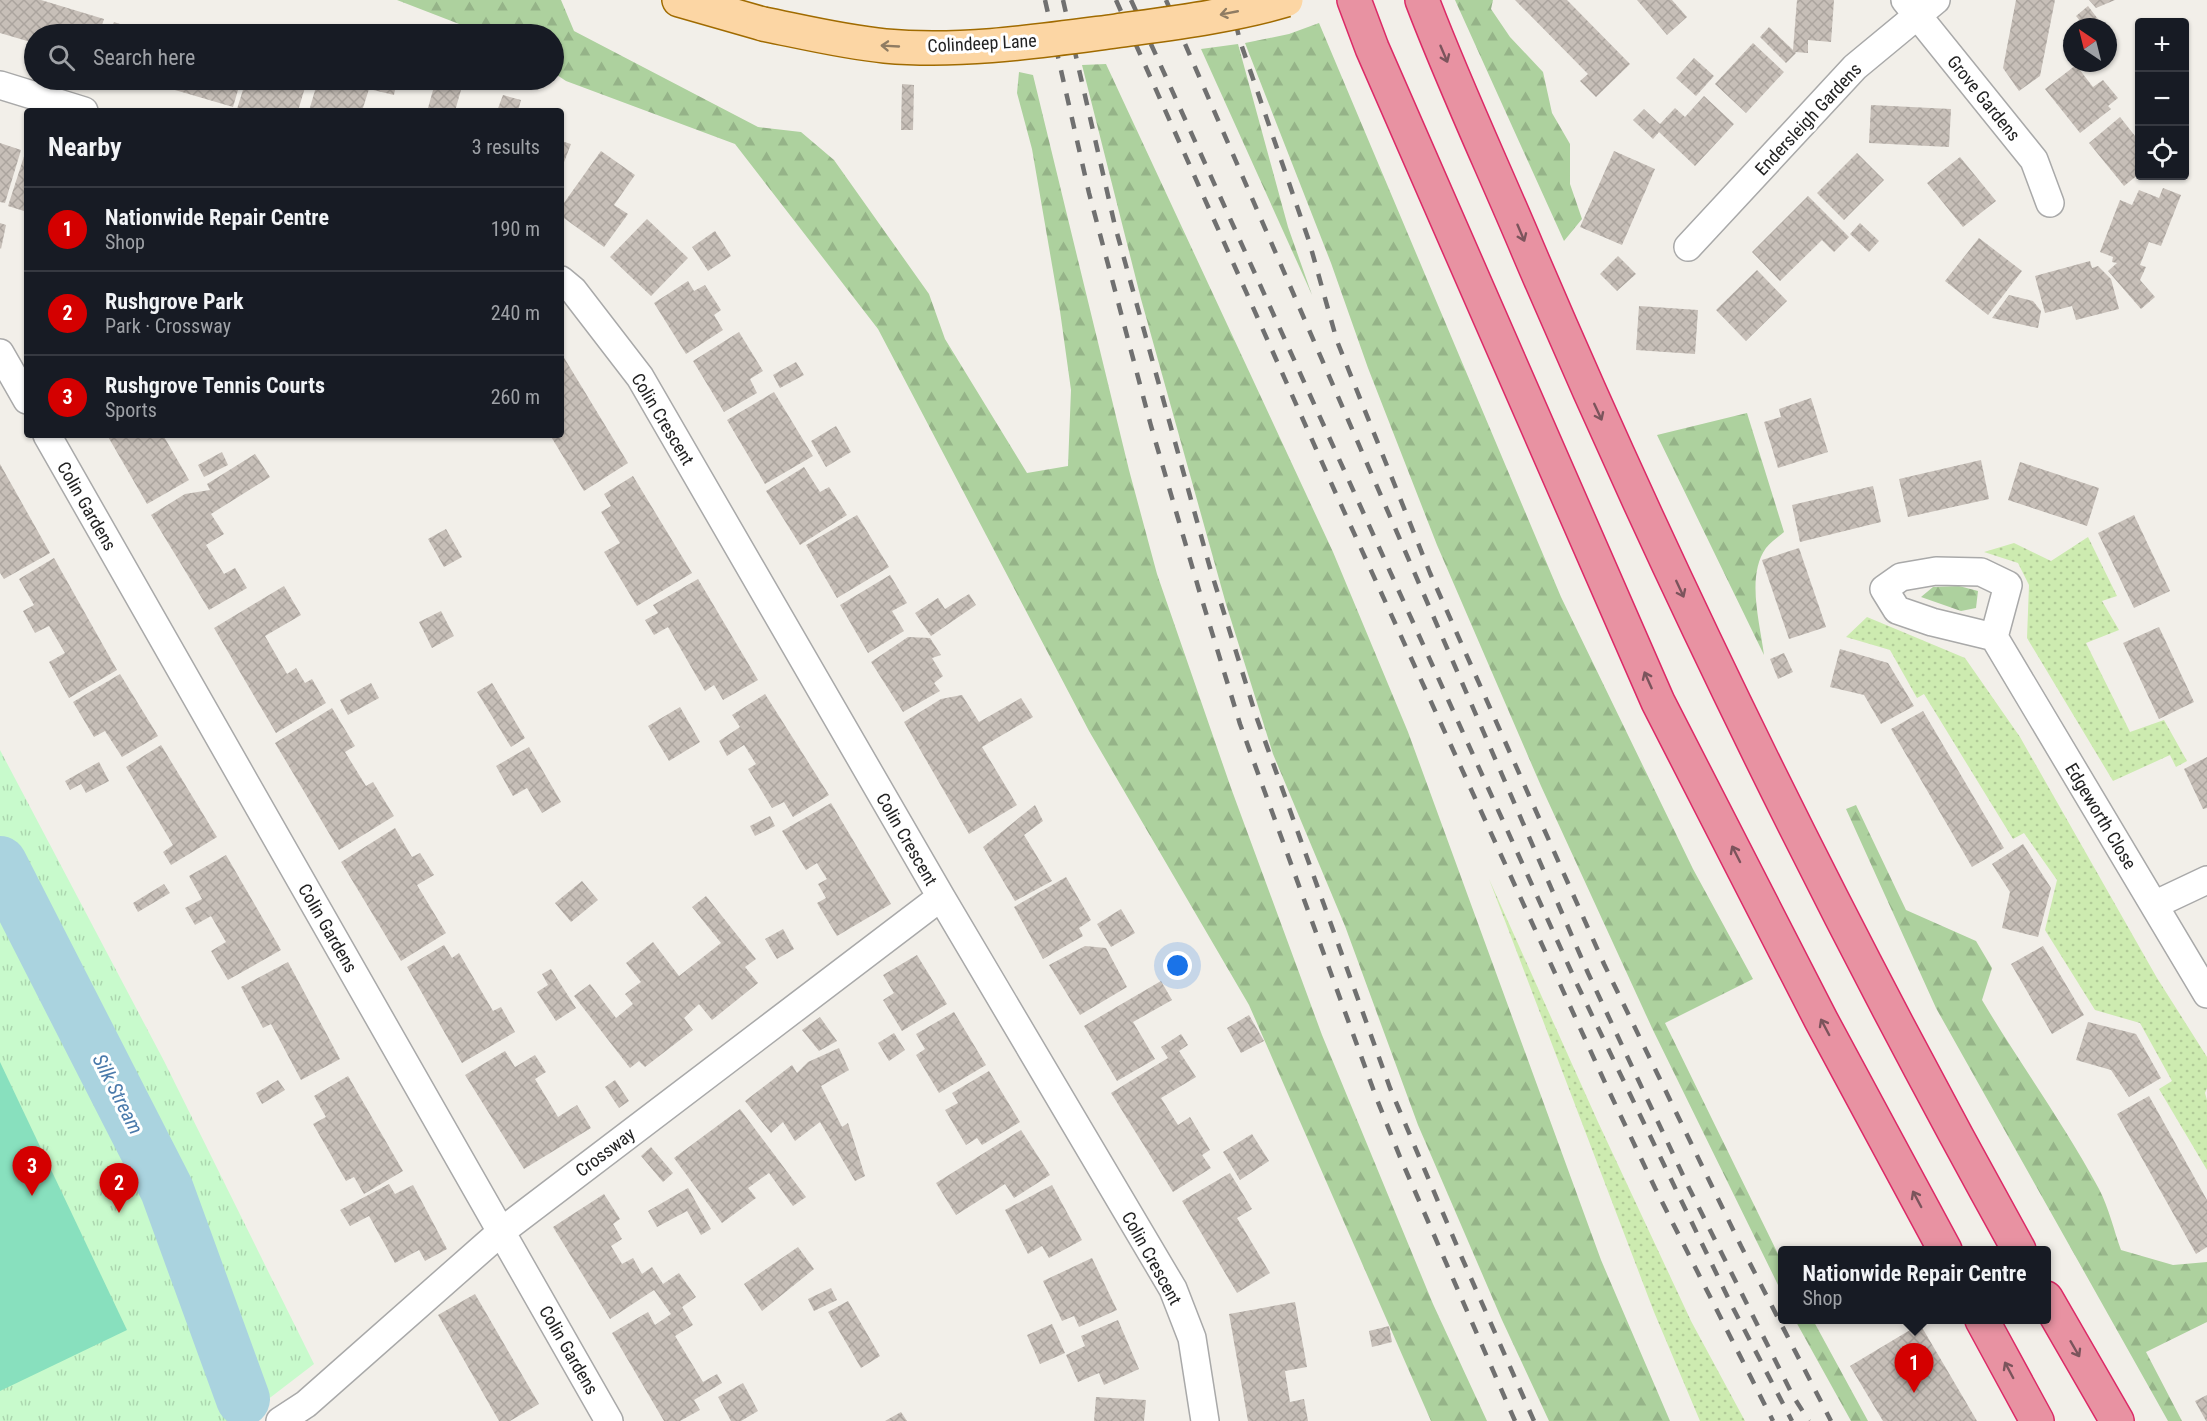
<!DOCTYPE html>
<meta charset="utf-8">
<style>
body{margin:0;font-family:"Roboto Condensed",sans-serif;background:#20242c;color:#f1f3f6}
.controls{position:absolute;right:18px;top:18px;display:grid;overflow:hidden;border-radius:6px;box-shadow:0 2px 4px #0004}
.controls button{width:54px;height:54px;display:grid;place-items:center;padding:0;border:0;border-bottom:2px solid #363941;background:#171b24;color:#f1f3f6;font:30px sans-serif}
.compass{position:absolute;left:2063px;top:18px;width:54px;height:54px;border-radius:50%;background:#171b24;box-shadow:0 2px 4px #0004;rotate:325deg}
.you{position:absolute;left:1178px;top:966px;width:21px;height:21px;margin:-15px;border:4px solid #fff;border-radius:50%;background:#1a73e8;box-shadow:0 0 0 9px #1a73e833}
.badge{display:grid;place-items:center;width:39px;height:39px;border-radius:50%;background:#d40000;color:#fff;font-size:20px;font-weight:700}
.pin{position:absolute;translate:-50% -50px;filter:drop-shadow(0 2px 3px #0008)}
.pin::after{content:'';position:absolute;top:32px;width:21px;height:18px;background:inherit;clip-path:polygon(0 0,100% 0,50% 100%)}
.popup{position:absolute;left:1778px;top:1246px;width:273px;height:78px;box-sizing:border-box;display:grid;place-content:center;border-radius:6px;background:#171b24;filter:drop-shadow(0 2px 4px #0005);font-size:20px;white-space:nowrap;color:#9ea1a6}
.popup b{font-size:22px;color:#f1f3f6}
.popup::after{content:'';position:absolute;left:50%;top:100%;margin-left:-12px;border:12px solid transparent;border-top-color:#171b24}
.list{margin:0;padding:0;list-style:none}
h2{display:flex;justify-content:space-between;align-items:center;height:78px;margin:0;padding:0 24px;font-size:26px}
h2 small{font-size:20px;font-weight:400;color:#9ea1a6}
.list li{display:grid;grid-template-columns:39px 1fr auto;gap:18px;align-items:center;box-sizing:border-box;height:84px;padding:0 24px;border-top:2px solid #363941}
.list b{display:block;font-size:22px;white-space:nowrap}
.list p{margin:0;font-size:20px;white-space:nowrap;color:#9ea1a6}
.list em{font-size:20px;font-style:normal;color:#9ea1a6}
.icon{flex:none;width:33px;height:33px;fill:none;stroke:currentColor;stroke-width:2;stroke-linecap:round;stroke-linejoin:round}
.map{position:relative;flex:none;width:2207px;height:1421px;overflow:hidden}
.search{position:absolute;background:#171b24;box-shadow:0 2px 4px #0004;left:24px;top:24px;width:540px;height:66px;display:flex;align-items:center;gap:15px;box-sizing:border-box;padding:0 21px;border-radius:33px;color:#9ea1a6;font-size:22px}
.panel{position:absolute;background:#171b24;box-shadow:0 2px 4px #0004;left:24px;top:108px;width:540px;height:330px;border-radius:6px}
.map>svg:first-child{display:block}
</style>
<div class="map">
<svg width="2207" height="1421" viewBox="0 0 2207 1421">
<defs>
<pattern id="grass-dots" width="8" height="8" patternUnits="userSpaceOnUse" patternTransform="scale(1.5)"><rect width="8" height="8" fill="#cdebb0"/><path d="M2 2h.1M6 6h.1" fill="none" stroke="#b0c997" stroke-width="1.8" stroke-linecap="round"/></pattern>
<pattern id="forest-firs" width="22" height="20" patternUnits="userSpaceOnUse" patternTransform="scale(1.5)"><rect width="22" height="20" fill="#add19e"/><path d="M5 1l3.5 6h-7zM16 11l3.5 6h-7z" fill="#95b388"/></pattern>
<pattern id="park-tufts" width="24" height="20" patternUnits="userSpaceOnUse" patternTransform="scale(1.5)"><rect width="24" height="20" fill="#c8facc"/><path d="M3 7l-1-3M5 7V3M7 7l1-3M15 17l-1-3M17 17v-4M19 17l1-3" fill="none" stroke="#acd6af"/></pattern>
<pattern id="building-cross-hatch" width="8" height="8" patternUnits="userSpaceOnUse" patternTransform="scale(1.5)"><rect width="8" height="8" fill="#c7bfb8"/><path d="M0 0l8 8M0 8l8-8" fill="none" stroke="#aba49e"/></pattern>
</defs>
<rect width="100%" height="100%" fill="#f2efe9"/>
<path fill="url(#grass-dots)" d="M2088,537L2117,596L2102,601L2119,630L2086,643L2130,732L2164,720L2187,761L2176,767L2170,755L2113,781L2027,638L2029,585L2018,563L1984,552L2014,543L2051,561Z
M1867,617L1965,658L2020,737L2157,978L2207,1057V1088L2205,1093L2207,1100V1170L2159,1089L2172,1081L2140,1023L2095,1010L2045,930L2057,880L2024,833L2013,839L1924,694L1917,698L1890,650L1846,637Z
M1489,879L1598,1122L1691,1321L1745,1421H1700L1654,1312Z"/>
<path fill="url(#forest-firs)" d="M397,0H561L574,31L758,127L801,132L834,160L929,294L945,339L1027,473L1068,466L1071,390L1060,311L1032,149L1017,93L1019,72L1033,75L1129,470L1157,574L1231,788L1322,1035L1433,1304L1487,1421H1431L1249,1005L1089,731L878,329L735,144L566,81L554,73V34H485Z
M1455,0H1493L1491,9L1510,37L1543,72L1552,113L1570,144V184L1582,219L1564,241Z
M1319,23L1561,597L1693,869L1753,979L1665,1023L1782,1262V1293L1652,1028L1541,786L1437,545L1368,368L1331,263L1245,43L1289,34Z
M1238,44L1288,227L1312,295L1201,49Z
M1106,64L1333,552L1408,732L1601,1260L1670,1421H1549L1502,1320L1418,1125L1345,926L1273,754L1226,604L1141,299L1082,65Z
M1747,413L1784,532C1778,537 1771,542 1766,548C1746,576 1760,623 1764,655L1657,435Z
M1959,586L1978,591L1976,608L1961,611L1921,597L1933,587Z
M1856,805L1906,910L1976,941L1992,968L1982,1000C2020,1064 2064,1124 2099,1189C2109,1208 2114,1231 2121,1250L2173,1265L2207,1262V1322L2146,1352L2182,1421H2168L1936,1008L1846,809Z
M1795,1320H1813L1868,1421H1851Z"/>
<path fill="url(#park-tufts)" d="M0,750L164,1061L314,1364L271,1397L235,1421H0Z"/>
<path fill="#88e0be" d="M0,1062L127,1330L0,1391Z"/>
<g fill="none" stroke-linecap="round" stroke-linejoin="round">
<path stroke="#aad3df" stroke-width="54" d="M0,863L167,1190L243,1399"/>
</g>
<path fill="url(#building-cross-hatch)" d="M0,0H41L104,19L99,34H34V43L0,33Z
M1515,0H1567L1630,64L1596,97L1580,81L1588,74Z
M1637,0H1672L1687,17L1667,35Z
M1797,0H1834L1831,42L1808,40V53L1795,52L1796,53L1786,63L1760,37L1769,27L1793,50Z
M2016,0H2055L2040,76L2019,91L2003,68Z
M2089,0H2115L2096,8Z
M2088,6L2104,27H2085L2076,16Z
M114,22L149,34H109Z
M157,26L181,34H154Z
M1753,43L1784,72L1746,113L1715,84Z
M1694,58L1714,76L1696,96L1676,78Z
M2076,65L2093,87L2103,80L2118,98L2108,106L2111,109L2080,133L2045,89Z
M148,80H173L170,87Z
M178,80H241L233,107L175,90Z
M246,80H293L306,84L298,111L237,109Z
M318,80H330L369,89L362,111H309Z
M371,80H397L394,95L369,89Z
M435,83L461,90L455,111H441L428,108Z
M902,84L914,85L913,130H901Z
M503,95L521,100L518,111H497Z
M1704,96L1734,124L1695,166L1659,132L1653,139L1633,120L1644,109L1660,124L1675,108L1685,117Z
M1871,105L1951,109L1949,147L1869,143Z
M2120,117L2139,141V174L2124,186L2089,143Z
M561,141L571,144L561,170Z
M0,143L21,150L5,203L0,202Z
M27,147V212L8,206Z
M601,151L635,175L614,205L628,214L604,247L561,216V207Z
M1614,151L1655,169L1622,245L1580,227Z
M1857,153L1884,180L1844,220L1817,193Z
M1960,157L1996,201L1963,227L1927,183Z
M2163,188L2181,195L2161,246L2149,242L2140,265L2146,267L2140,280L2155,297L2141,309L2108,271L2117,263L2112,262L2113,257L2100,252L2120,200L2132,205L2139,190L2159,198Z
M1808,196L1849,237L1834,252L1822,240L1780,281L1752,252Z
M647,219L688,258L651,296L610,257Z
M0,223L6,225L1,249L0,248Z
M1860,223L1879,241L1869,252L1850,234Z
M715,231L731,256L708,271L692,247Z
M1979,238L2022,271L1988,315L1945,281Z
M1618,256L1636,274L1617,291L1600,274Z
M2090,261L2092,268L2098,266L2111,279L2119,309L2076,320L2072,306L2045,313L2035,276Z
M1757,270L1787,301L1746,341L1716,310Z
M688,281L694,291L705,285L721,310L714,315L723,330L686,354L654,303Z
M2009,295L2033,301L2041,311L2038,328L1992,318Z
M1639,306L1698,310L1695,354L1636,350Z
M739,332L763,371L750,379L757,393L724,412L693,361Z
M563,356L628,463L584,491L550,435H561V357Z
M796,362L804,375L780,388L773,375Z
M774,392L813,456L765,484L727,420Z
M1811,398L1828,452L1778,468L1764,422L1781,417L1779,409Z
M836,426L851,452L826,467L811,441Z
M107,435H163L189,480L147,504Z
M222,452L228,465L204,477L198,465Z
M255,454L270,477L211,514L224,534L206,545L224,574L235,568L247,588L209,610L151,515L185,494L210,490L207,484Z
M1981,460L1989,499L1908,517L1899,479Z
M2020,462L2099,488L2087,526L2008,500Z
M0,464L50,553L4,579L0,573Z
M804,467L820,492L829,487L847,515L800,545L766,491Z
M633,476L692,573L637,606L604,552L620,543L601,512L611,506L604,494Z
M1873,486L1881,522L1800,542L1792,505Z
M857,515L889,567L837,598L806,545Z
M2134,515L2170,591L2134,608L2098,533Z
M446,529L462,557L444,567L428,539Z
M1799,548L1826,627L1789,639L1762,560Z
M54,558L117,670L69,698L49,662L65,653L49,626L35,633L23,611L34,605L19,579Z
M890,575L907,603L892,611L904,631L868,653L840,605Z
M698,579L758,680L723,700L714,685L705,691L668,627L654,635L645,620L658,613L653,605Z
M284,586L301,615L265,636L287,674L296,668L305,683L312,679L326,703L276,733L214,628Z
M969,594L976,605L931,636L915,613L938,598L945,609Z
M441,611L454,636L432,648L419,622Z
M2159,627L2194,702L2159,719L2123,643Z
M908,637L930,638L941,655L932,658L943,676L934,683L940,691L903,712L871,662Z
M1840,649L1888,663L1914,706L1881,724L1864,695L1830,687Z
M1784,653L1793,672L1778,679L1770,659Z
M120,674L158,736L122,757L105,731L94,737L73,702Z
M371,683L379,698L348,715L340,700Z
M492,683L525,738L511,747L477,692Z
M765,694L829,795L793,817L784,802L772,808L748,769L756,764L744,745L727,756L719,741L740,727L732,715Z
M962,695L979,722L1021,698L1033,717L982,747L1017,805L969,834L904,722L941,699Z
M680,707L700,742L669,761L648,726Z
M332,708L355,746L345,752L366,786L373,782L394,816L339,850L275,743Z
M1923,711L2004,848L1972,867L1891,729Z
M161,745L217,837L171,865L163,852L173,845L126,767Z
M529,747L561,802L542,813L527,788L513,796L496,766Z
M2207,757V808L2203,809L2184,769Z
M99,762L109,781L86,793L81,784L70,790L65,781Z
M831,803L891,904L837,936L817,903L826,898L818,884L827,879L817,863L806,870L782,831Z
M1035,805L1043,821L1024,835L1052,881L1015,901L983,847Z
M770,816L775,826L755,836L750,826Z
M395,828L412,857L420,853L434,875L417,885L446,933L401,961L341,862Z
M2023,844L2051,888L2038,937L2002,928L2010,892L1992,864Z
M226,855L281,950L228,980L211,951L226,942L211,916L195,925L185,908L202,899L189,876Z
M1066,877L1091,920L1079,928L1083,936L1043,959L1014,907Z
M582,881L598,900L571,922L555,903Z
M164,884L170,893L138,912L133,903Z
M706,896L756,959L745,967L758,983L712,1020L699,1004L684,1018L693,1030L645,1067L639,1061L630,1068L574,996L590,984L616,1018L633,1004L625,994L641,982L626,963L653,942L679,976L721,943L692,907Z
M1121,909L1135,933L1111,947L1097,924Z
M783,929L794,949L777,959L765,939Z
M444,945L452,958L459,953L493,1011L501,1007L515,1032L462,1063L407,967Z
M1085,946L1106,948L1127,987L1080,1015L1049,965Z
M2043,946L2084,1015L2052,1034L2011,964Z
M917,955L947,1004L902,1031L883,1000L894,993L883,975Z
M288,962L340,1059L301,1080L271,1024L263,1028L241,987Z
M551,969L576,1008L556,1021L537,992L548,985L542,974Z
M1161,981L1172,1000L1133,1022L1155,1059L1117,1081L1084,1026Z
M954,1012L986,1065L939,1093L916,1055L925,1049L916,1034Z
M1249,1015L1264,1041L1241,1053L1227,1028Z
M820,1017L837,1041L819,1051L802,1030Z
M2088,1022L2136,1034L2161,1078L2129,1097L2111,1070L2076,1060Z
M894,1033L905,1050L889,1061L878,1043Z
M1181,1034L1188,1045L1179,1051L1196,1077L1161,1098L1178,1125L1190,1117L1210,1150L1202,1155L1211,1168L1173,1192L1111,1093L1168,1058L1161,1047Z
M839,1048L849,1070L821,1086L842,1127L848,1123L865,1176L855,1181L820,1122L795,1141L783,1122L771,1133L745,1101L792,1065L797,1073L808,1062Z
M505,1051L515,1067L535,1055L546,1072L535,1079L558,1117L577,1105L591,1128L524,1169L465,1075Z
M989,1071L1020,1122L982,1145L977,1138L966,1145L945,1110L958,1103L952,1093Z
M348,1076L403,1171L364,1194L354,1177L346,1181L313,1124L326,1117L314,1096Z
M278,1080L285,1090L262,1104L256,1093Z
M615,1080L629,1101L619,1108L605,1087Z
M2149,1096L2207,1200V1247L2196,1254L2117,1114Z
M740,1109L806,1197L793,1206L769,1173L748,1188L756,1198L722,1223L674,1158Z
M1021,1130L1050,1175L1014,1198L1005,1184L956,1215L936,1183Z
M1252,1134L1269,1161L1240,1180L1223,1152Z
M651,1147L673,1173L663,1182L641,1156Z
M1230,1173L1252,1209L1237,1218L1270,1273L1237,1293L1182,1201Z
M389,1184L395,1194L413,1185L447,1249L425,1261L419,1250L395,1263L369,1216L350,1226L340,1210Z
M1052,1185L1082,1240L1049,1258L1042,1246L1028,1254L1005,1210Z
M688,1188L711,1229L701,1235L687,1211L657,1227L648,1211Z
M604,1194L620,1219L613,1224L622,1239L611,1246L622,1264L633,1258L642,1274L652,1267L663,1284L679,1273L696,1297L682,1307L693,1325L675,1336L703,1382L717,1374L722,1383L694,1400L700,1410L680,1421H664L612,1333L648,1312L655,1325L671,1314L654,1290L610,1319L553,1227Z
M798,1247L814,1269L762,1311L744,1284Z
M1092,1258L1117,1310L1079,1327L1074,1316L1062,1321L1043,1281Z
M831,1288L837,1300L814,1311L808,1299Z
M475,1294L539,1404L510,1421H499L438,1315Z
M848,1301L880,1356L861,1368L828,1312Z
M1295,1302L1307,1367L1285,1371L1290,1402L1304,1399L1308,1421H1248L1229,1314Z
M1118,1320L1139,1369L1104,1385L1099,1373L1078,1382L1066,1355L1085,1346L1081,1336Z
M1052,1324L1065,1353L1040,1364L1027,1335Z
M1920,1324L1977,1421H1883L1850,1366Z
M1389,1326L1392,1342L1372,1347L1369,1331Z
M743,1383L758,1411L741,1421H731L718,1397Z
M2207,1395V1421H2206L2195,1401Z
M1096,1397L1146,1400L1144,1421H1094Z
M901,1412L907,1421H885Z"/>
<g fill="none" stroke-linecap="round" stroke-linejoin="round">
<defs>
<path id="street" d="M1905,0L2034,160L2050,203
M0,85L84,111
M1688,247L1855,67L1936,0
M561,280L573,290L640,377L941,897L1173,1289L1192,1338L1205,1421
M0,353L27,400
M47,435L609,1421
M1994,637L2008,585L1981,572L1936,571L1901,577L1884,589L1897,610L1932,622L1994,637L2207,994
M2154,905L2207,880
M280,1421L306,1404L502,1231L941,897"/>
<path id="primary" d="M679,0L763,24"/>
<path id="highway" d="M1354,0L1372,48L1658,702L1821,1020L1945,1250
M1422,0C1454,84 1493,167 1528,250C1674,592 1839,926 2019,1250
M2046,1298L2117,1421
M1982,1320L2037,1421"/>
</defs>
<use href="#street" stroke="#a9a9a9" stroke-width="30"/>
<use href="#primary" stroke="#a06b00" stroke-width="36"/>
<use href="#highway" stroke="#dc2a67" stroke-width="36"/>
<use href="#street" stroke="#fff" stroke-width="27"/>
<use href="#primary" stroke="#fcd6a4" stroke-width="33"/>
<use href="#highway" stroke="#e892a2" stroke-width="33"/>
<path stroke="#707070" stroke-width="4.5" stroke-dasharray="12 12" stroke-linecap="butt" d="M1045,0L1089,193L1113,283L1151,426L1199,590L1240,724L1376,1097L1400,1157L1515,1421
M1063,0L1115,226L1210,568L1256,716L1390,1088L1462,1258L1534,1421
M1116,0L1337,496L1607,1087L1655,1188L1773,1421
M1131,0L1576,982L1733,1308L1792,1421
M1166,0L1588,973L1689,1188L1793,1396L1809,1421
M1230,0L1240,41L1309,241L1337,341L1430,573L1604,964L1741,1246L1831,1421"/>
<defs>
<path id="primary-bridge" d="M763,24C803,32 844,42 885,46C961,53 1040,41 1116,31C1173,23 1231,16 1286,0"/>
</defs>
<use href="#primary-bridge" stroke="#a06b00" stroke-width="36" stroke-linecap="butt"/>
<use href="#primary-bridge" stroke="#fcd6a4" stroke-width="33"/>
</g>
<defs><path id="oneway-shaft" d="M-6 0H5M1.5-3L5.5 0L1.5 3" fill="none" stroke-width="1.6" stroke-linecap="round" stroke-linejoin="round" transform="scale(1.5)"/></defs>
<g stroke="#8f7c63">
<use href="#oneway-shaft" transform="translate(1229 13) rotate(169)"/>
<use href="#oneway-shaft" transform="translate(890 46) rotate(-177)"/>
</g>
<g stroke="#7b545c">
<use href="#oneway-shaft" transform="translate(1444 54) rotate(67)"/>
<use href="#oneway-shaft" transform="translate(1521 233) rotate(67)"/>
<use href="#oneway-shaft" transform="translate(1598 412) rotate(65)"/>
<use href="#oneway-shaft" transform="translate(1680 589) rotate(65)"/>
<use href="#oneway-shaft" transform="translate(1648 680) rotate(-114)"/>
<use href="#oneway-shaft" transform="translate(1736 854) rotate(-117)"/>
<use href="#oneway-shaft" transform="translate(1825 1027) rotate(-118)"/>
<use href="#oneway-shaft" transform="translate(1917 1199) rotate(-118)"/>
<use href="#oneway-shaft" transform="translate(2075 1349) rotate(60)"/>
<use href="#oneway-shaft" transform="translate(2009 1370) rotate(-118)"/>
</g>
<g text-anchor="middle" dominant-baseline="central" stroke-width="6" stroke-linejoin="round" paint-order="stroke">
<g font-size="18" fill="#222" stroke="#fff">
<text transform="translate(982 43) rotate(-3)">Colindeep Lane</text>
<text transform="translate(1984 98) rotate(51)">Grove Gardens</text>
<text transform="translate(1808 119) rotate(-47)">Endersleigh Gardens</text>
<text transform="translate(663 419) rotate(59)">Colin Crescent</text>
<text transform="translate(87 506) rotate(60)">Colin Gardens</text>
<text transform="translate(2101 816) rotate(59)">Edgeworth Close</text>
<text transform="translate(907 839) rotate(60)">Colin Crescent</text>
<text transform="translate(328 928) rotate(60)">Colin Gardens</text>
<text transform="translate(605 1152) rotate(-37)">Crossway</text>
<text transform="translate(1152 1258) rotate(61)">Colin Crescent</text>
<text transform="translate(569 1350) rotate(60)">Colin Gardens</text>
</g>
<g font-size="20" font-style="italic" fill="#4a7aab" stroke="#fff">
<text transform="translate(118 1094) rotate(63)">Silk Stream</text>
</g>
</g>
</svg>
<div class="controls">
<button>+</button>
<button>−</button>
<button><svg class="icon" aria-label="locate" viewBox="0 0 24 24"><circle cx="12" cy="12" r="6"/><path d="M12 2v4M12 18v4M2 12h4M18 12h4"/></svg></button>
</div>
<svg class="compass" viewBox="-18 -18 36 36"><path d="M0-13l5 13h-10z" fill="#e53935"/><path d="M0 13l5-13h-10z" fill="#9ea1a6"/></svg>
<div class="you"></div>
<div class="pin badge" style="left:1914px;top:1393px">1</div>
<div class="popup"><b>Nationwide Repair Centre</b>Shop</div>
<div class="pin badge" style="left:119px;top:1213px">2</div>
<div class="pin badge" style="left:32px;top:1196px">3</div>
<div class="search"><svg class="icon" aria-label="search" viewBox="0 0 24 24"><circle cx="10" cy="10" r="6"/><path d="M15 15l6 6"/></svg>Search here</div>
<section class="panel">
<h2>Nearby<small>3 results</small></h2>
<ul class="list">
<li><span class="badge">1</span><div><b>Nationwide Repair Centre</b><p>Shop</p></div><em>190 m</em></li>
<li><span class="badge">2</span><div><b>Rushgrove Park</b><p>Park · Crossway</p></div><em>240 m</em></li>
<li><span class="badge">3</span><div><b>Rushgrove Tennis Courts</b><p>Sports</p></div><em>260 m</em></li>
</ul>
</section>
</div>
